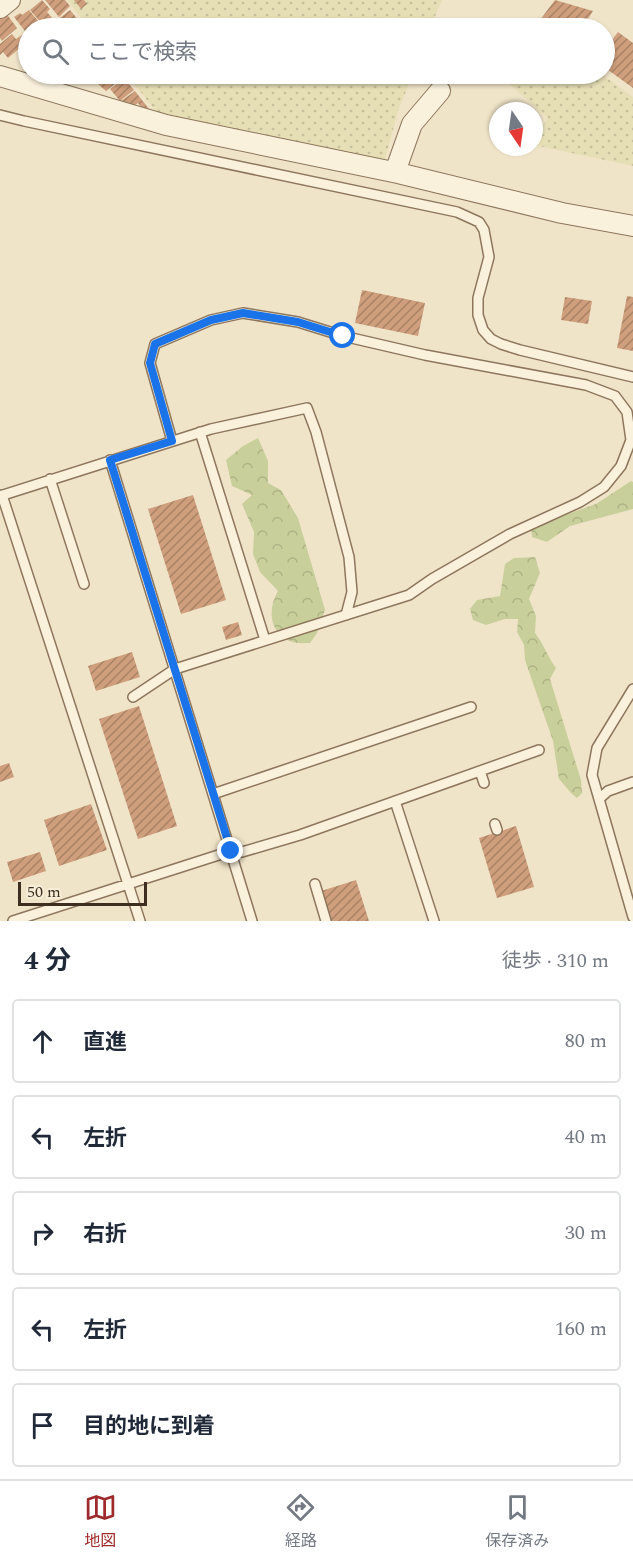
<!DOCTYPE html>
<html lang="ja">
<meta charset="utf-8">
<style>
body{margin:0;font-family:Spectral,"Noto Sans JP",serif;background:#f2f2f3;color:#1f2937}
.compass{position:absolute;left:489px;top:102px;width:54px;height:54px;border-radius:50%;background:#fff;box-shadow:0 2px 4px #0004;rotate:167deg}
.scale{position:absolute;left:18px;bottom:15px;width:129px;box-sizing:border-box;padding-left:6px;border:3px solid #3d2e20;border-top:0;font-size:16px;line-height:21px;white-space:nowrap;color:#3d2e20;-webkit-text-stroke:4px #f7eed8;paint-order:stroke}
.stop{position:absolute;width:18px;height:18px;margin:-14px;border:4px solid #1a73e8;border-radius:50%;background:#fff}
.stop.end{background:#1a73e8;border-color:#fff;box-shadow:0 2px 6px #0008}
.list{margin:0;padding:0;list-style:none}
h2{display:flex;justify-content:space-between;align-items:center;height:78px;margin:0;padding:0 24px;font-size:26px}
h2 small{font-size:20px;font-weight:400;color:#747a83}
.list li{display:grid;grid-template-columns:39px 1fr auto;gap:18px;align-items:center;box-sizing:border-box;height:84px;margin:0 12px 12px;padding:0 12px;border:2px solid #e0e1e3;border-radius:6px}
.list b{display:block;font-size:22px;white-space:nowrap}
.list em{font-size:20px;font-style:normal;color:#747a83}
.icon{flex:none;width:33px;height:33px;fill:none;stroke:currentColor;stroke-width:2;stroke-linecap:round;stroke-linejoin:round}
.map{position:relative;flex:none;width:633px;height:921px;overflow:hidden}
.search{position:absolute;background:#fff;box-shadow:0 2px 4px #0004;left:18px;right:18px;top:18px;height:66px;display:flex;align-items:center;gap:15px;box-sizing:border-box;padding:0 21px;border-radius:33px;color:#747a83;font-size:22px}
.sheet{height:558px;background:#fff}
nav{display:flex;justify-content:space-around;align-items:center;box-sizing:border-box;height:84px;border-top:2px solid #e0e1e3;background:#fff;font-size:16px;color:#747a83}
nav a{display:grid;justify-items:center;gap:3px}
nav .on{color:#9e2a2b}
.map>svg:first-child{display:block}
</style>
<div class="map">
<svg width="633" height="921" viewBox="0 0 633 921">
<defs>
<pattern id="farmland-dots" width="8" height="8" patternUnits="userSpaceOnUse" patternTransform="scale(1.5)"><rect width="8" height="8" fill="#e6deb5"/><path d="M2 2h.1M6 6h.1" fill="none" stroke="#c6bf9b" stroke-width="1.8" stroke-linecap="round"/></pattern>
<pattern id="forest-crowns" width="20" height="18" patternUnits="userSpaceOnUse" patternTransform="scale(1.5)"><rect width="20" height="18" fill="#c9cf9b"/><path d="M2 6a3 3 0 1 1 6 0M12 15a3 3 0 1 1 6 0" fill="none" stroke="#aeb285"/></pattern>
<pattern id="building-hatch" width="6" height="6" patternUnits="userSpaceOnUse" patternTransform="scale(1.5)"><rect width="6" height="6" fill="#cf9f7d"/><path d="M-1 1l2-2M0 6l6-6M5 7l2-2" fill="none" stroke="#a98266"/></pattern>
</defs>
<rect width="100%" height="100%" fill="#f0e4c8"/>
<path fill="url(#farmland-dots)" d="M67,0H442L430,28H89Z
M126,74H413L398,111L384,163L159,115Z
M498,74H601L633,97V166L534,145V137L548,118Z"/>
<path fill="url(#forest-crowns)" d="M258,438L268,461V483L281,490L298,518L325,610L317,633L310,643C304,643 295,644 290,641C268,632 268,608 278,591L260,572L253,554L254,532L242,504L252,495L232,486L226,460L243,446Z
M631,481L633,482V509L570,526L547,542L532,537L531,527L596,504Z
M535,557L540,573L529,599L536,616L535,633C544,644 547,656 556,668L550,679L581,780L582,793L577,798L571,793L559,779L553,741L525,660L524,645L517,632L518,619H505L486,625L473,620L470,609L477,600L500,596L505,564L514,558Z"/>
<path fill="url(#building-hatch)" d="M42,0L50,9L47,12L54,20L50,24L47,22L43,25L30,10Z
M45,0H65L70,6L59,17Z
M74,0H84L87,4L81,9Z
M555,0L593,11L586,22L596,28H551L540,20Z
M29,10L44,28H28V35L14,17L20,13L22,15Z
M70,10L85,28H47Z
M6,13L17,28L2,41L0,38V18Z
M618,32L633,43V88L604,67V35L612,40Z
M25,33L28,41L8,58L3,52L0,55V44L12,34L16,39Z
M70,74H86L76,81Z
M111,74L126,75L106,91L98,84Z
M127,76L132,82L129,84L134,90L120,101L110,89Z
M135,91L149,109L145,113L138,103L131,108L126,107L121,101Z
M362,290L425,303L418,336L355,323Z
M627,296L633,297V351L617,348Z
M565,297L592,301L588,324L561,320Z
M193,495L226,600L181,614L148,509Z
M238,622L242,635L226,640L222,627Z
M132,652L140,677L96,691L88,666Z
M139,706L177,826L138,839L99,719Z
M9,763L14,777L0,782V766Z
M91,804L107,850L59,866L44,820Z
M516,826L534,887L497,898L479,838Z
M40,852L46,871L13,882L7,862Z
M356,880L369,921H327L318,892Z"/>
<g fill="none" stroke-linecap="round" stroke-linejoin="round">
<defs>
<path id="lane" d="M0,115L24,121L457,212L479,222L484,230L489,257L478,298V315L483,330L491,339L501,344L520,350L633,377
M200,432L265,640
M110,460L252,921
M50,479L84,584
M2,495L140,921
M0,496L211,429L307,408L316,432L349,557L352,592L346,615
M133,697L175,669L409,595L432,579L510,534L580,502L604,487L621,466L631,440L627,412L615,396L586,385L425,355L343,336L298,322L243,313L211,320L155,344L150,363L172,441
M480,771L484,783
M633,782L608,791L599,799L633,917
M213,794L471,707
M599,799L592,775L597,748L633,689
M395,801L434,921
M495,824L497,830
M315,884L326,921
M13,921L231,851L242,852L300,835L539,750"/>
<path id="street" d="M0,8L10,0
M0,76L166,125L398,173L562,213L633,226
M395,172L412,124L440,91"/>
</defs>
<use href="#lane" stroke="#8d765c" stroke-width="12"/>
<use href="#street" stroke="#8d765c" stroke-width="22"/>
<use href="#lane" stroke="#faf1dc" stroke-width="9"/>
<use href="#street" stroke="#faf1dc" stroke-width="20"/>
</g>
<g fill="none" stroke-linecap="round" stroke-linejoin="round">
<path stroke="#1a73e8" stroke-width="8" d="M231,851L110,460L172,441L150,363L155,344L211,320L243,313L298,322L343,336"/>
</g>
</svg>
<svg class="compass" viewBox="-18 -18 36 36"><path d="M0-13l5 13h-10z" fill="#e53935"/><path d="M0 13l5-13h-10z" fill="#747a83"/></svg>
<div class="scale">50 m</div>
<div class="stop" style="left:343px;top:336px"></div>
<div class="stop end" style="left:231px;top:851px"></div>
<div class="search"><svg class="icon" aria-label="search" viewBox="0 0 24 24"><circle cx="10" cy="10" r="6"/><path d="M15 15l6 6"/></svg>ここで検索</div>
</div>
<section class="sheet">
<h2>4 分<small>徒歩 · 310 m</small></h2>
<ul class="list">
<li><svg class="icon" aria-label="ahead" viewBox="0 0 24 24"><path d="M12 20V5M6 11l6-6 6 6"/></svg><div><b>直進</b></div><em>80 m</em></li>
<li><svg class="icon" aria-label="left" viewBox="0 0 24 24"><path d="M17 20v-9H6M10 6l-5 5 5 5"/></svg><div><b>左折</b></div><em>40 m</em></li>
<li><svg class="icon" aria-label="right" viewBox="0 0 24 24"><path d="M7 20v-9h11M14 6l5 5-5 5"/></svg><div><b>右折</b></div><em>30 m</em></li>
<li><svg class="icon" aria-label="left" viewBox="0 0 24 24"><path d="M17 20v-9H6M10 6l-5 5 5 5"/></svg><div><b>左折</b></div><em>160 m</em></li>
<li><svg class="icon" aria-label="arrive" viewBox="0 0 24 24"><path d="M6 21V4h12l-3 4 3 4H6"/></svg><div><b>目的地に到着</b></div></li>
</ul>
</section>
<nav>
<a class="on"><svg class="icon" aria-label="map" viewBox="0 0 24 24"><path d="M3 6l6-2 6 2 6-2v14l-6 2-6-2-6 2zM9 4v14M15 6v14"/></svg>地図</a>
<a><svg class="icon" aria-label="directions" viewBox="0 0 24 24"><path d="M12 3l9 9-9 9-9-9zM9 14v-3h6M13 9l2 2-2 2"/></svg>経路</a>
<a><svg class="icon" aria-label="saved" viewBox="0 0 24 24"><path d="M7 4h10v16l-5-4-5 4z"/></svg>保存済み</a>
</nav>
